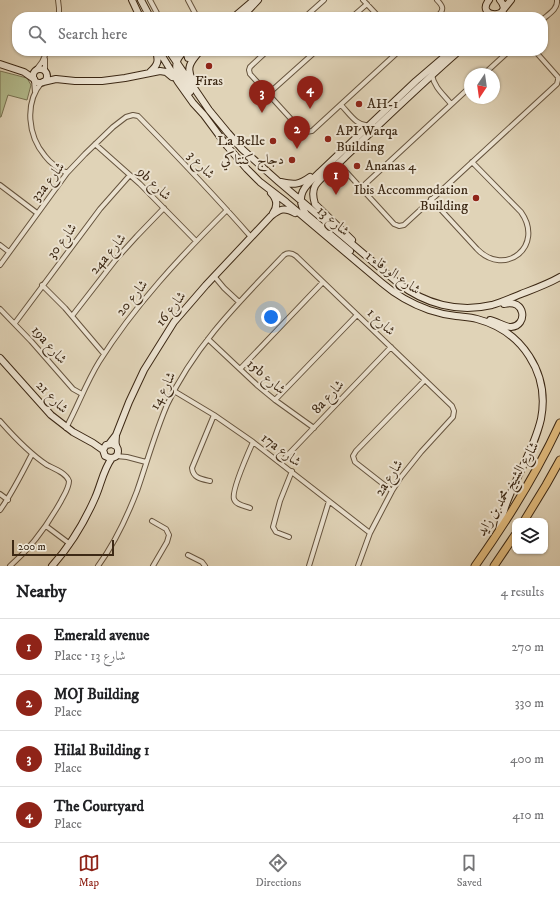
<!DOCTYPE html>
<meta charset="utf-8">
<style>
body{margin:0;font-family:"IM FELL DW Pica",Amiri,serif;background:#f2f2f2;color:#202124}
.controls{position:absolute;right:12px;bottom:12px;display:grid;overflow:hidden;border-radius:8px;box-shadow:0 1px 3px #0004}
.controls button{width:36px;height:36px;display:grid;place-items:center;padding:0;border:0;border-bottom:1px solid #e0e0e0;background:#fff;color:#202124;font:20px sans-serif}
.compass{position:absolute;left:464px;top:68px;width:36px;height:36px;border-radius:50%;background:#fff;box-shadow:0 1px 3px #0004;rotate:193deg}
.scale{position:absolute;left:12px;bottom:10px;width:102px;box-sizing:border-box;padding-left:4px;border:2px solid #3d2915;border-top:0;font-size:11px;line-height:14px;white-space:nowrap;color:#3d2915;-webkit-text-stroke:3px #ebe2d0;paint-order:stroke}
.you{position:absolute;left:271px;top:317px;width:14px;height:14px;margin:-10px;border:3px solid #fff;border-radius:50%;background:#1a73e8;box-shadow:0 0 0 6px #1a73e833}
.badge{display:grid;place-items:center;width:26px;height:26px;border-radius:50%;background:#8f2418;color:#fff;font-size:13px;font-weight:700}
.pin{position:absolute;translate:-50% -33px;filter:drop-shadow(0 1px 2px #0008)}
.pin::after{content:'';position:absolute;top:21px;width:14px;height:12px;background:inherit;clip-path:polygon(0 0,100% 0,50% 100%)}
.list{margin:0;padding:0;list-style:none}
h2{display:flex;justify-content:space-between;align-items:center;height:52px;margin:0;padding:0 16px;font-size:17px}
h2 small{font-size:13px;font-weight:400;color:#757577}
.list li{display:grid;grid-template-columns:26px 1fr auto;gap:12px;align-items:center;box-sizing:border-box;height:56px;padding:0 16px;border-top:1px solid #e0e0e0}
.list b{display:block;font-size:15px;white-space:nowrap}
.list p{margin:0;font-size:13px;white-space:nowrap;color:#757577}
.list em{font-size:13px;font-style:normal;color:#757577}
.icon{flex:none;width:22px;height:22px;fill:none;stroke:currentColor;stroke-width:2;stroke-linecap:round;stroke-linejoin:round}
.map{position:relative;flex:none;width:560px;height:566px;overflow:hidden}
.search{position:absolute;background:#fff;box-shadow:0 1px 3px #0004;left:12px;right:12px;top:12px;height:44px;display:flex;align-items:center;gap:10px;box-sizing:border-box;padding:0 14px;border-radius:16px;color:#757577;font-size:15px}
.sheet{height:276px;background:#fff}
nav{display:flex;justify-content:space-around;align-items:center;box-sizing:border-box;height:56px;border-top:1px solid #e0e0e0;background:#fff;font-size:11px;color:#757577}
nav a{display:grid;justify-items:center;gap:2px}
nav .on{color:#8f2418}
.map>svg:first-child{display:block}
</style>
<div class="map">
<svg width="560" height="566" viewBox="0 0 560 566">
<rect width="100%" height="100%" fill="#e0d3b7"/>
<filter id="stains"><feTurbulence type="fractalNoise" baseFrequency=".005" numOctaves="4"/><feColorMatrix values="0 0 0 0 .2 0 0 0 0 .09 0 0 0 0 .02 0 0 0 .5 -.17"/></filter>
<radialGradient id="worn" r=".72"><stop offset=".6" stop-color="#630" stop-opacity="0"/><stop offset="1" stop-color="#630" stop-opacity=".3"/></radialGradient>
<path fill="#b3bc8e" stroke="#787252" d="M0,71L27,78L31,85L27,100L8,95L1,117H0Z"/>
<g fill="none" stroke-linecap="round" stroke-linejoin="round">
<defs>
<path id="street" d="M58,0L59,8V17
M150,0L159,17
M188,0L197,17
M363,0L379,17
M305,17L324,0
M352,17L367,4
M437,17C444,10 444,7 437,0
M543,19C549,14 558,9 557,0
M267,51L250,67L249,70L250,74L302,131L306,132L312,131L399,51
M36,70L42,62L47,51
M45,72V59
M484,74L509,51
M432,75C434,87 444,95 451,104
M34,80L35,92
M42,82C24,103 28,136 45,156C51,164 59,169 67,173
M268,94L316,51
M341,105C349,113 357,127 369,125
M95,144L140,184L196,241
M339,164L394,224L399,226L404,225L557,84L558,80V77L535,51
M0,185L37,213
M361,188L470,87
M431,199L477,249C505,278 545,246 521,212L472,162
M0,245L9,252
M0,265L67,173L85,154L113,127L126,117L133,115L138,116L140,118C178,157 215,196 251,237
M214,276L224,288L239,302
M42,285L65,308L104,354
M0,309L31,341L73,389L82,394
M72,316L117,258L137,236L164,208
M15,323L100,209L130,175
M208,339L258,386L275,400L314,428
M240,369L323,282
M174,391L214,415L253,442L370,533
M275,400L357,315
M0,421C14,437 29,453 47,465C55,469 66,473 69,481C69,488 64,495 61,501C47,526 31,548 10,566
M66,428C78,406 86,383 99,362C134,306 180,257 227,210
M116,456L127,457L146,462
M281,462L391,347
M210,481C201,479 193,478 192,468L214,415
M392,491L355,462L353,456L356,451L425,380
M0,494L8,500
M250,508C245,506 236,505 234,499C231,491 249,451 253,442
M0,510C13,492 22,473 32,454
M152,521L166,529L169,535L167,542L153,566
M46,526L70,544
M289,537L276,532L273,527L280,501L292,471
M188,555L202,562L205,566
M98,566C115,543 127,517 137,491C147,462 155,433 167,405C194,346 240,301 284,255C288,252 292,253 296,256L452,406L454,411L453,417L421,452L401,477L392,491L370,533L358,566
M309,566L329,501"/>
<path id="secondary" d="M132,0L140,17
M141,0L150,17
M489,0C474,19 516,19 500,0
M503,10L511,0
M234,17L254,0
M242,17L258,0
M159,51L178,82L193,103L204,115L227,146L247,169L260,182L286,202L382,283C396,295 412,304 429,310C438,313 447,315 456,316C463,317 470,317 477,319C522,331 550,373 541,419C532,458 506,490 499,530
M169,51L209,110L228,133L242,149L279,182L398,283C425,304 458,313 492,305C502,302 511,298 521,294C534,289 548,284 560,277
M184,51C168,66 180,78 190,92
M189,51L187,54L188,58H191L194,55
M0,64L24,72L34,79
M33 76a7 7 0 1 1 14 0a7 7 0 1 1-14 0Z
M150,72C158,65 159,61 156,51
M193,81C185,68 191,61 200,51
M43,82L56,79L75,81H102L125,78L160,71L166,72L172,77
M281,182C294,185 299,185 310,177
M271,193C277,199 278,206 273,213
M352,240L315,204C313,198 312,192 315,186C319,178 339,164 346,156C383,121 420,85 459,51
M350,251L306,214C293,195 307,184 320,172L416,81L451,51
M490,320C496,321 505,327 511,327C528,326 526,298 504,304
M0,358L51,415L73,432L93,443L103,450
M116,435C116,438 115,442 116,445C117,449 118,447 118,451C118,459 110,459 105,456L103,450L106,445L112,444L116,446
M109,444L116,435L129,402L144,370L174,322L206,285L271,216C280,209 284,207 295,213
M52,566C70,546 84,523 95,498C101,485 103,470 112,458"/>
<path id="highway" d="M524,521L546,485L560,460
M475,566C507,521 537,473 560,423
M494,566L515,535"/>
</defs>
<use href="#street" stroke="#66543e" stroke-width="6"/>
<use href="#secondary" stroke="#3d2915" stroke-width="8"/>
<use href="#highway" stroke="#3d2915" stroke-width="9"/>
<use href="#street" stroke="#ebe2d0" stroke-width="4"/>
<use href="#secondary" stroke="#ebe2d0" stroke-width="6"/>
<use href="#highway" stroke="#e0ba7c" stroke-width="7"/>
</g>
<g fill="#8f2418" stroke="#ebe2d0" stroke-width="1.5">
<circle cx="209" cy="66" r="4"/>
<circle cx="359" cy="104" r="4"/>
<circle cx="328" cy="139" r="4"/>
<circle cx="273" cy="141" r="4"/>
<circle cx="292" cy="160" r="4"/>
<circle cx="357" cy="166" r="4"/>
<circle cx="476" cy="198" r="4"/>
</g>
<g text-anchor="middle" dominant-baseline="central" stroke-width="4" stroke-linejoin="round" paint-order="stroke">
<g font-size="14" fill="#3d2915" stroke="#ebe2d0" text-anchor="start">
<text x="209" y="81" text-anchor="middle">Firas</text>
<text x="367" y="104">AH-1</text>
<text x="336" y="131">API Warqa<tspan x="336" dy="16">Building</tspan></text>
<text x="265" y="141" text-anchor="end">La Belle</text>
<text x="284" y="160" text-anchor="end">دجاج كنتاكي</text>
<text x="365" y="166">Ananas 4</text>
<text x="468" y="190" text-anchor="end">Ibis Accommodation<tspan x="468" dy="16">Building</tspan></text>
</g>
<g font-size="14" fill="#3d2915" stroke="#ebe2d0">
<text transform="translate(201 165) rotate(47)">شارع 3</text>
<text transform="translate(48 182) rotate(-52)">32a شارع</text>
<text transform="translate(154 184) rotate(44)">9b شارع</text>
<text transform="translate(333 221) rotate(41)">شارع 13</text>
<text transform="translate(62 241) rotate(-53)">شارع 30</text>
<text transform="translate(108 254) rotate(-50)">24a شارع</text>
<text transform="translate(393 273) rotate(36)">شارع الورقاء 1</text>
<text transform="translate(132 298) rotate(-51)">شارع 20</text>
<text transform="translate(171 309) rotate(-52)">شارع 16</text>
<text transform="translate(381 322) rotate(44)">شارع 1</text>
<text transform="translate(49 345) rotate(49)">19a شارع</text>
<text transform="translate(266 377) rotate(41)">15b شارع</text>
<text transform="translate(163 391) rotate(-63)">شارع 14</text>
<text transform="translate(52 397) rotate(46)">شارع 21</text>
<text transform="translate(328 397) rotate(-47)">8a شارع</text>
<text transform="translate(281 450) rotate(37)">17a شارع</text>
<text transform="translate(389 478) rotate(-57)">2a شارع</text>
<text transform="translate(508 489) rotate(-59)">شارع الشيخ محمد بن زايد</text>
</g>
</g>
<rect width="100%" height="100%" filter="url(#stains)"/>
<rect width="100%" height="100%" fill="url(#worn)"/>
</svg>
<div class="controls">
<button><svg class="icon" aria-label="layers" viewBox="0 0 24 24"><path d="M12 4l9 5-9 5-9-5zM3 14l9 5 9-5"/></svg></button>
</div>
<svg class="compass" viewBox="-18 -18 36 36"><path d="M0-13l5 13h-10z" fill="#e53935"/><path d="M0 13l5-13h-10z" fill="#757577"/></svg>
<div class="scale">200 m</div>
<div class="you"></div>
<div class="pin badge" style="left:336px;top:195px">1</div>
<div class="pin badge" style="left:297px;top:149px">2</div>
<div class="pin badge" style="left:262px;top:113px">3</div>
<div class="pin badge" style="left:310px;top:109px">4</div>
<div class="search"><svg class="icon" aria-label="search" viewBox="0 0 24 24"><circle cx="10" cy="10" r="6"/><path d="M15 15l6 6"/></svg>Search here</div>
</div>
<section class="sheet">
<h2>Nearby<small>4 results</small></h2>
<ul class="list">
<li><span class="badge">1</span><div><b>Emerald avenue</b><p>Place · شارع 13</p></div><em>270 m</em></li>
<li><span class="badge">2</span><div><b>MOJ Building</b><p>Place</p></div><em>330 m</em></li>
<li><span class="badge">3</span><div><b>Hilal Building 1</b><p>Place</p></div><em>400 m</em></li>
<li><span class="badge">4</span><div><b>The Courtyard</b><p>Place</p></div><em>410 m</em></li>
</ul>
</section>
<nav>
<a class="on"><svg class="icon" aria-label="map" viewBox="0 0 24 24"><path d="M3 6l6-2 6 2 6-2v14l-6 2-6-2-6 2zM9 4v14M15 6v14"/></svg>Map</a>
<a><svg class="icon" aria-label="directions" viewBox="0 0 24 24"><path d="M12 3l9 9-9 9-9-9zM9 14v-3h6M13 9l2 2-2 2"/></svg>Directions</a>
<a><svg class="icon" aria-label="saved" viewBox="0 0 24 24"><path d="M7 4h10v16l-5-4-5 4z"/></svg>Saved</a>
</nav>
